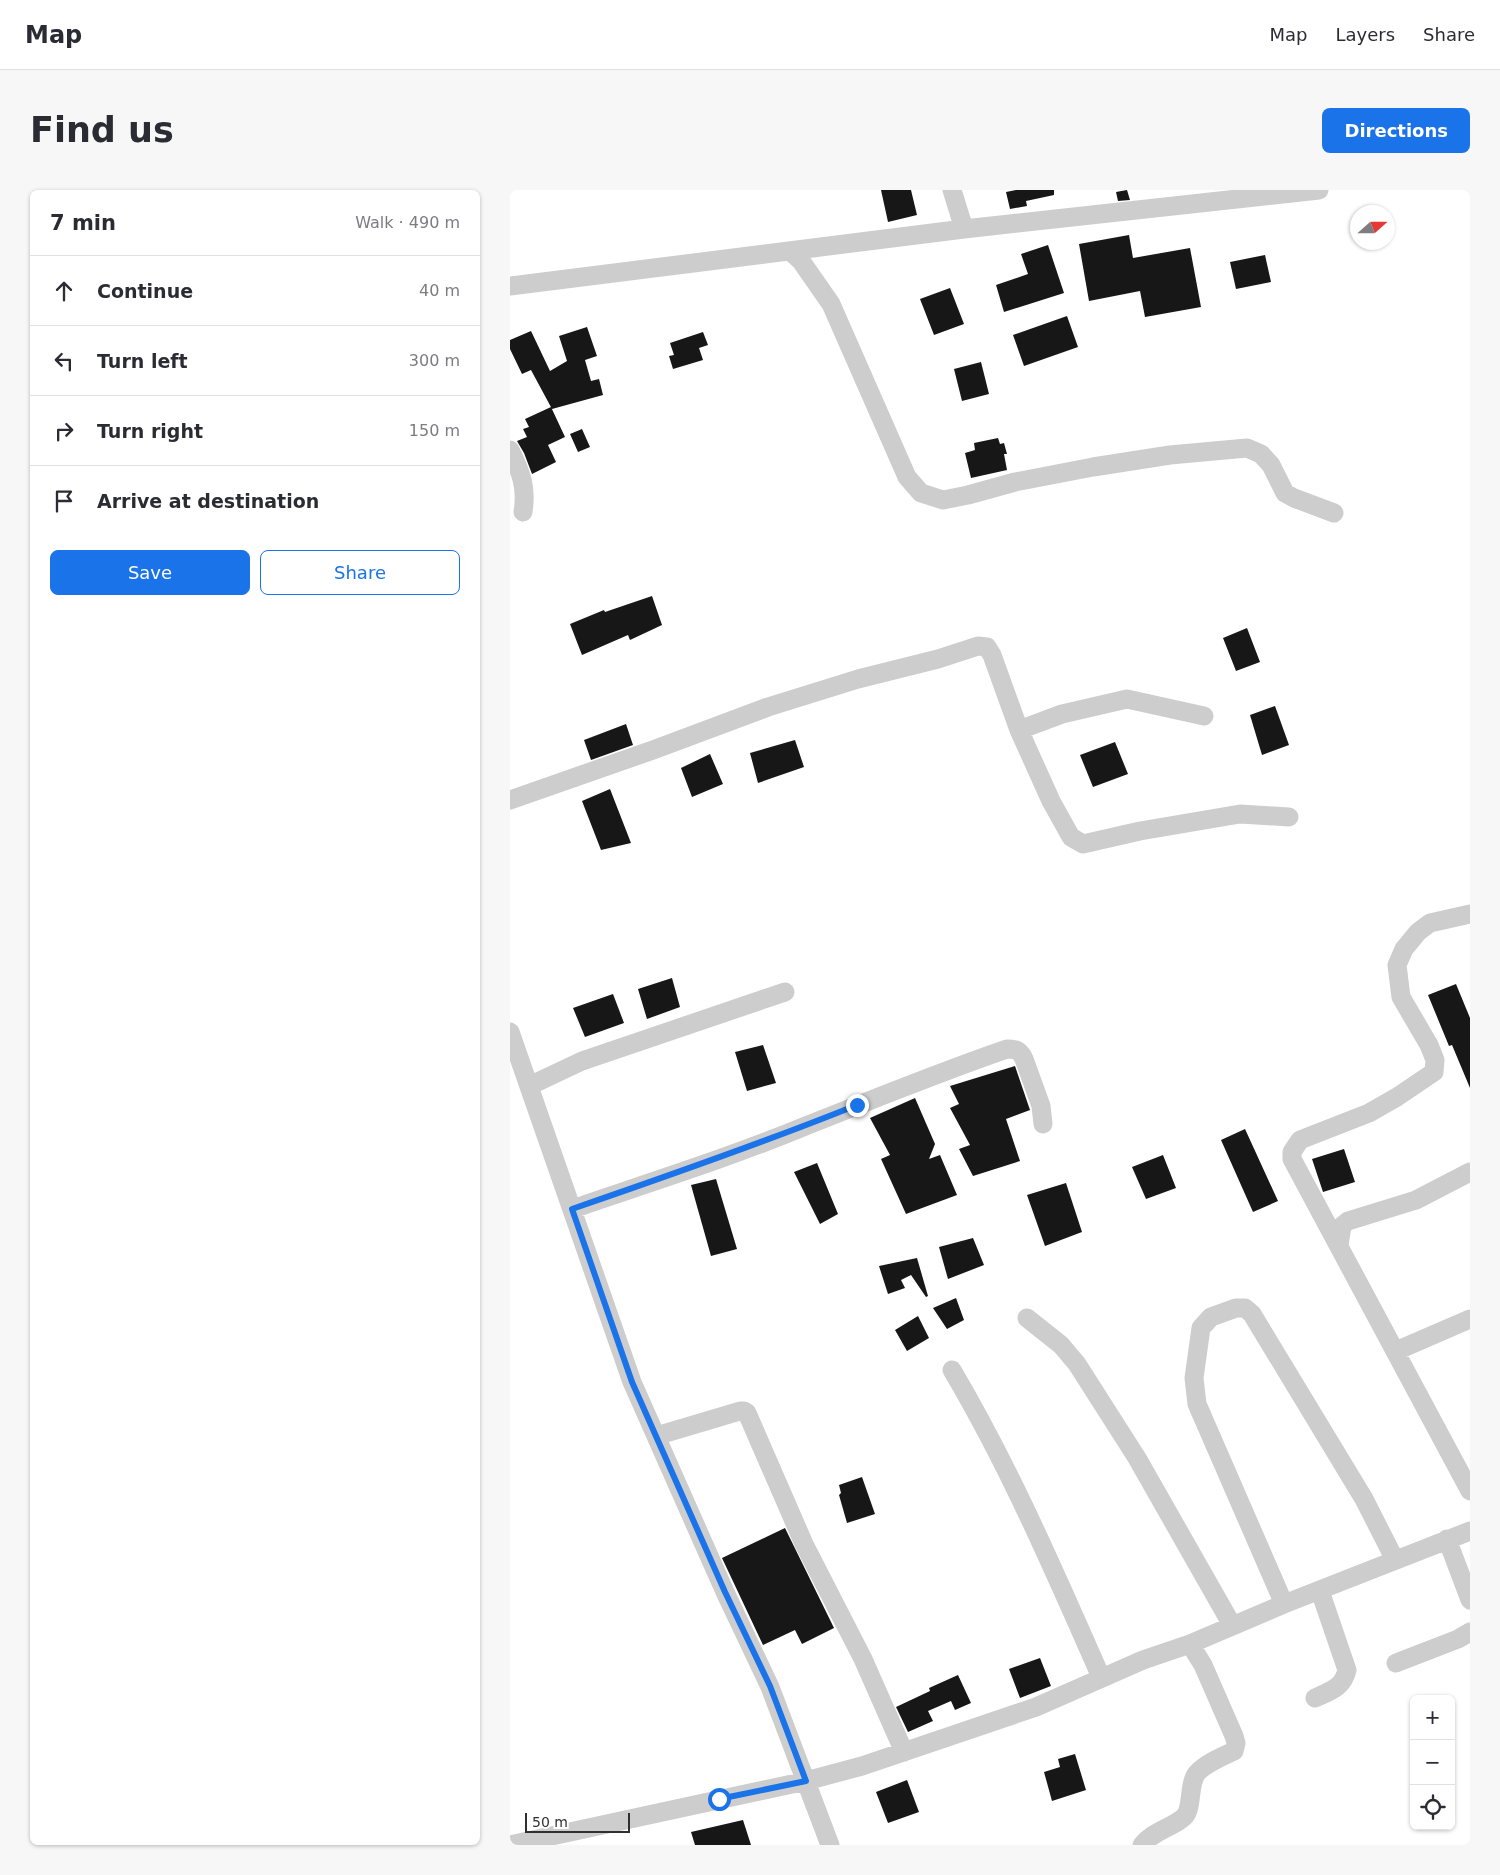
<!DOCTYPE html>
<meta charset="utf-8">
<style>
body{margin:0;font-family:"DejaVu Sans",sans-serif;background:#f7f7f7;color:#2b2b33}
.controls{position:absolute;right:15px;bottom:15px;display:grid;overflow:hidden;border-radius:8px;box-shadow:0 1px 4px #0004}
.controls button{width:45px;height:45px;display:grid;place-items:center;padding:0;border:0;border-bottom:1px solid #e1e1e2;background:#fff;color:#2b2b33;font:25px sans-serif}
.compass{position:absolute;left:840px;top:15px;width:45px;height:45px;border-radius:50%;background:#fff;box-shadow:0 1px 4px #0004;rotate:69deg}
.scale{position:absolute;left:15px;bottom:12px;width:105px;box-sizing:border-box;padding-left:5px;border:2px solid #303030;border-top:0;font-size:14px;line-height:18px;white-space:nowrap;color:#303030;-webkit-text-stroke:4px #fff;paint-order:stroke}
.stop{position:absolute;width:15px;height:15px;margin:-11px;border:4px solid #1a73e8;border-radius:50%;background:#fff}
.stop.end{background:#1a73e8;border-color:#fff;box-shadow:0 1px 5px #0008}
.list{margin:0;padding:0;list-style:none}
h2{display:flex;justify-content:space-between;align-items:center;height:65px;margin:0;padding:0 20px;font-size:21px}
h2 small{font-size:16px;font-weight:400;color:#7c7c81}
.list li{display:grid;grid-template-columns:32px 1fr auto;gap:15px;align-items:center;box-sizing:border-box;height:70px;padding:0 20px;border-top:1px solid #e1e1e2}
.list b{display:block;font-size:19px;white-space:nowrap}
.list em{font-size:16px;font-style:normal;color:#7c7c81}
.actions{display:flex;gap:10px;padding:15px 20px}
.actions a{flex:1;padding:11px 0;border:1px solid #1a73e8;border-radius:8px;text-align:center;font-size:18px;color:#1a73e8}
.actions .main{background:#1a73e8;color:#fff}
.icon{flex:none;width:28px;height:28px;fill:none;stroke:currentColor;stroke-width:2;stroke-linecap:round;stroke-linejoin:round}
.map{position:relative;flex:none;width:960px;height:1655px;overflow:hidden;border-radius:8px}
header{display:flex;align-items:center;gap:30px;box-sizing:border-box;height:70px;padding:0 25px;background:#fff;border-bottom:1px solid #e1e1e2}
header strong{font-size:24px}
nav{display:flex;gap:28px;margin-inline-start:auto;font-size:18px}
.intro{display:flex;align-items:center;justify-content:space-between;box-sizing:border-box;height:120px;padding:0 30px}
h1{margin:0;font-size:35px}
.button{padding:12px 22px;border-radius:8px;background:#1a73e8;color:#fff;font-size:18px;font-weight:700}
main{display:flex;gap:30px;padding:0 30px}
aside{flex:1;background:#fff;border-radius:8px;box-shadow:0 1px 4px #0004}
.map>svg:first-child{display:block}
</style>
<header>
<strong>Map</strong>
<nav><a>Map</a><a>Layers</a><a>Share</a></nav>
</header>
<div class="intro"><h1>Find us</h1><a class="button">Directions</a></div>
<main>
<aside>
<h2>7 min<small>Walk · 490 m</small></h2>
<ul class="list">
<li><svg class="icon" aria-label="ahead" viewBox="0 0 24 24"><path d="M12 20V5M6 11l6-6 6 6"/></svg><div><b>Continue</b></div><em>40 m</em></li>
<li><svg class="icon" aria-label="left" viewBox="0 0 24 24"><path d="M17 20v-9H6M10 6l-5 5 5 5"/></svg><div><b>Turn left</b></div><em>300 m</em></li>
<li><svg class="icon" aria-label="right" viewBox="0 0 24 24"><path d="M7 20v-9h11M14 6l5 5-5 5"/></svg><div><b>Turn right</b></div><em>150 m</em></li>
<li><svg class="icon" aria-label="arrive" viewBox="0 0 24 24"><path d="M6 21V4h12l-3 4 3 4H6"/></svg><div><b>Arrive at destination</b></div></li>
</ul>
<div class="actions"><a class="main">Save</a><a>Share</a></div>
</aside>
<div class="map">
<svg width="960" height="1655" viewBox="0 0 960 1655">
<rect width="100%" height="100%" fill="#fff"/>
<path fill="#171717" d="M371,0H401L407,25L378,32Z
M506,0H544V5L516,11L517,16L500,19L496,2Z
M617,0L620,10L608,11L606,2Z
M619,45L623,68L680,58L691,117L635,127L630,101L579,111L569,54Z
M538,55L554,103L494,122L486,95L518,84L511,64Z
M755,65L761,92L726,99L720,72Z
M440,98L454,134L424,145L410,109Z
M557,126L568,157L514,176L503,145Z
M77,137L87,166L75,170L81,191L89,189L93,205L42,219L21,180L12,184L0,159V150L21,141L40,181L57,171L49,146Z
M193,142L198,155L189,158L193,170L163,179L159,166L164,165L160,153Z
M471,172L479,204L452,211L444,179Z
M41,217L55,247L38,255L46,272L22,284L14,263L7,251L17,247L13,239L19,237L15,229Z
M72,239L80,257L68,262L60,244Z
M488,248L490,254L494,253L497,264H494L497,280L461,288L455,263L465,260L464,253Z
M142,406L152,435L120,450L118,445L72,465L60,434L94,420L95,422Z
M737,438L750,472L726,481L713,448Z
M765,516L779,555L752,565L740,525Z
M116,534L123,555L81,570L74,550Z
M285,550L294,577L248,593L240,563Z
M605,552L618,584L583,597L570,565Z
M200,564L213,594L182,607L171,578Z
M100,599L121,653L91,660L72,611Z
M162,788L170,817L137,829L128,799Z
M946,794L960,828V898L942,855L939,856L918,805Z
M103,804L114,833L75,847L63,818Z
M253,855L266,893L237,901L225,862Z
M505,876L520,920L496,929L510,971L463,986L449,959L460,955L440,918L449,914L440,896Z
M405,908L425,954L419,969L430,965L447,1005L396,1024L371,969L380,965L360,928Z
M735,939L768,1011L743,1022L711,950Z
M834,959L845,992L813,1002L802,969Z
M653,965L666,998L636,1009L622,977Z
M307,973L328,1024L310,1034L284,982Z
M206,989L227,1059L201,1066L181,995Z
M556,993L572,1042L535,1056L517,1005Z
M463,1048L474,1075L438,1089L429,1057Z
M407,1068L418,1106L416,1107L401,1085L391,1090L395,1098L378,1104L369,1076Z
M446,1108L454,1130L437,1139L423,1118Z
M408,1126L419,1148L397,1161L385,1140Z
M352,1287L365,1324L337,1333L329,1305L331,1303L329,1295Z
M275,1338L324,1438L292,1454L285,1440L253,1455L212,1368Z
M530,1468L541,1496L510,1508L499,1479Z
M448,1485L461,1513L445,1520L441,1511L418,1521L423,1531L398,1542L386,1517L420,1501L419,1498Z
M565,1564L576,1600L542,1611L534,1582L550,1577L548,1569Z
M397,1590L409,1622L378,1633L366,1602Z
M233,1630L241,1655H185L181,1642Z"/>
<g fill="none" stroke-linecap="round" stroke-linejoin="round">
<path stroke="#cdcdcd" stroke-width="19" d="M442,0L454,39
M280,61L291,71L321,114L397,287L411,303L433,310L458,305L505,292L583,277L660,265L737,258L751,264L761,275L775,303L784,308L824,323
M0,96L454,39L809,0
M0,260C11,282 17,297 13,322
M509,540L552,524L617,509L694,526
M0,610L143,560L258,517L348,489L428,469L468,456L477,457L482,465L509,540L541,611L561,647L573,654L630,641L730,624L779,627
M960,724L920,733L908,742L894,759L887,775L891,807L919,855L925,870L924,882L887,907L859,923L790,950L782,962V969L960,1301
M0,842L122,1192L215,1402L260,1497L320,1655
M19,896L72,871L275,802
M62,1019C141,992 221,967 298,935C364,909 430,882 497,859C506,859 510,860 514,869L531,916L533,934
M829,1055L832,1036L838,1031L906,1010L960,982
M517,1128L551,1155L567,1174L627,1268L722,1435
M886,1161L960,1129
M442,1180C500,1278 545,1383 591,1487
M146,1246L230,1221H234L237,1223L294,1354L353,1469L394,1562
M937,1349L960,1410
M774,1414L687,1214L684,1188L691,1138L701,1127L726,1118H735L742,1124L854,1309L885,1370
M886,1473L948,1449L960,1442
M805,1508C820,1501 833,1498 837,1480L810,1401
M0,1655L296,1591L352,1576L526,1517L633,1470L680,1454L774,1414L960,1341
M632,1655C643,1641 662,1638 674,1627C683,1619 678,1594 687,1583C696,1573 712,1567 724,1561L726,1553L724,1546L693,1475L680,1454"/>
</g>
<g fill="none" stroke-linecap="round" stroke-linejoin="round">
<path stroke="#1a73e8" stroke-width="6" d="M209,1609L296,1591L260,1496L215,1402L122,1192L62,1019C158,986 253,953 347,915"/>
</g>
</svg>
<div class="controls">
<button>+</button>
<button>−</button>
<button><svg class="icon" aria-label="locate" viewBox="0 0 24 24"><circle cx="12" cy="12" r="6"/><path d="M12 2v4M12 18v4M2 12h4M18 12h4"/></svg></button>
</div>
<svg class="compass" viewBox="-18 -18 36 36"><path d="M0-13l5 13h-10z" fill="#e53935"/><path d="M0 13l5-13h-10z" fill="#7c7c81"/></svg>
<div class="scale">50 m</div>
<div class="stop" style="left:209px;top:1609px"></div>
<div class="stop end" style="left:347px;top:915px"></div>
</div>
</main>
